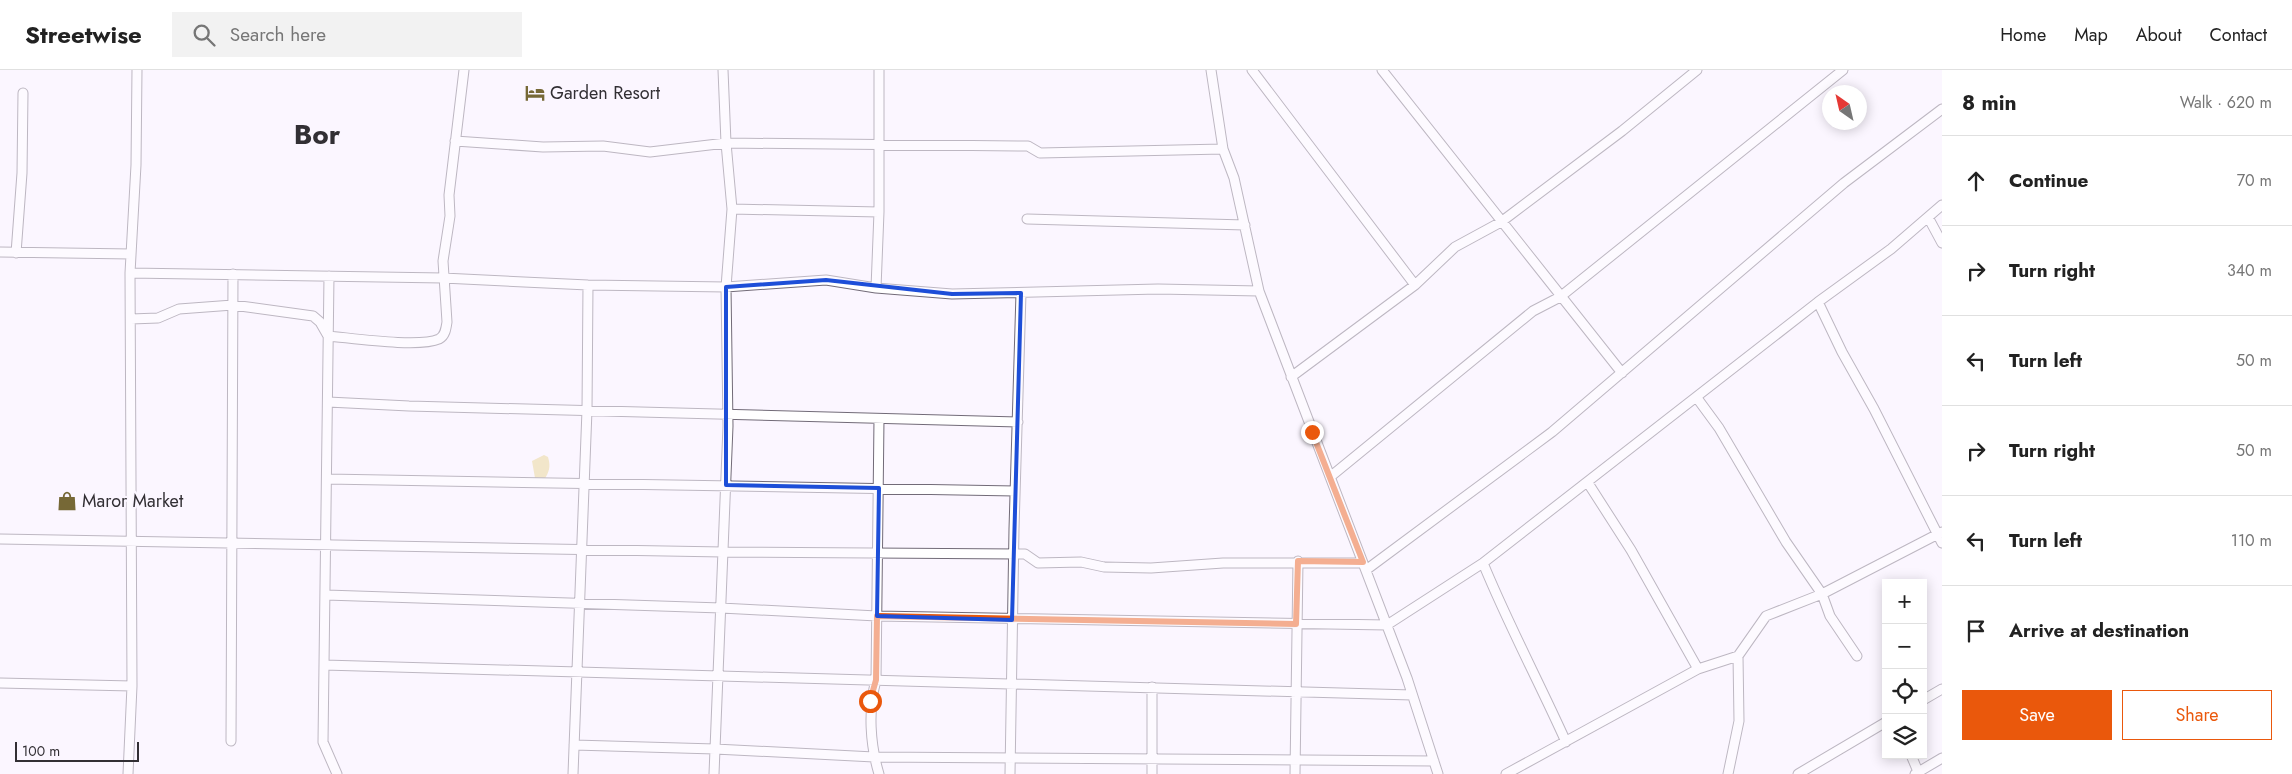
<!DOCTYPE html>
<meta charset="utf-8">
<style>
body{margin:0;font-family:Jost,sans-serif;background:#f2f2f2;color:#222}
.controls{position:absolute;right:15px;bottom:15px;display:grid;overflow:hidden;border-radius:0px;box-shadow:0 2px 12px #0003}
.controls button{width:45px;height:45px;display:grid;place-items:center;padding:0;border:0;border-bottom:1px solid #e0e0e0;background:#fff;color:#222;font:25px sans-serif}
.compass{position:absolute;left:1822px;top:15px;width:45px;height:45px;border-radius:50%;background:#fff;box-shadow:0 2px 12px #0003;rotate:326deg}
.scale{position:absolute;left:15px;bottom:12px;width:124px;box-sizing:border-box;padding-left:5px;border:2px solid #322f34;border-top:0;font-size:14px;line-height:18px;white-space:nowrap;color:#322f34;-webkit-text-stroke:4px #fbf6ff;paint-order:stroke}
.stop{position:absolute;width:15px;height:15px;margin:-11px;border:4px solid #ea580c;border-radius:50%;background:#fff}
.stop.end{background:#ea580c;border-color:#fff;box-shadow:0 1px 5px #0008}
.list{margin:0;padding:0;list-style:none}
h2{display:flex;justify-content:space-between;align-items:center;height:65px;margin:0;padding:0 20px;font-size:21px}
h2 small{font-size:16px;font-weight:400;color:#767676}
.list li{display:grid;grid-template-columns:32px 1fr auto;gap:15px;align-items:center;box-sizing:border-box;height:90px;padding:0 20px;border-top:1px solid #e0e0e0}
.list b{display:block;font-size:19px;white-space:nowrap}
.list em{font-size:16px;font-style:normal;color:#767676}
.actions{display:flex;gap:10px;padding:15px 20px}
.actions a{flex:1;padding:11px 0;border:1px solid #ea580c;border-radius:0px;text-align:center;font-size:18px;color:#ea580c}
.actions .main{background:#ea580c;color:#fff}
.icon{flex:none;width:28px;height:28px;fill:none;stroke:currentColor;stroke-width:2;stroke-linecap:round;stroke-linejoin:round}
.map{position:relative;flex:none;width:1942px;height:704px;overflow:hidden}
header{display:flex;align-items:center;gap:30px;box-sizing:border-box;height:70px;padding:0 25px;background:#fff;border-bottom:1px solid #e0e0e0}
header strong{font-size:24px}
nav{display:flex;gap:28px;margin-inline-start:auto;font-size:18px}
.search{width:350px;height:45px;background:#f2f2f2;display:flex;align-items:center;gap:12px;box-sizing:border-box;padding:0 18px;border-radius:0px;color:#767676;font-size:19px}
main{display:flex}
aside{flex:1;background:#fff}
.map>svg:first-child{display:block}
</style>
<header>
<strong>Streetwise</strong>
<div class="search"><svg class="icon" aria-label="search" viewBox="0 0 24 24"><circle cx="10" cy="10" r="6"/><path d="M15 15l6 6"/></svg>Search here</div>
<nav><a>Home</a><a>Map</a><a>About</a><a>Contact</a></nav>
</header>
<main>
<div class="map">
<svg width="1942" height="704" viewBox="0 0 1942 704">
<rect width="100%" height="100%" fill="#fbf6ff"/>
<path fill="#e6d289" d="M544,385L548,387C551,397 549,402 544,410L535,408L532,391Z"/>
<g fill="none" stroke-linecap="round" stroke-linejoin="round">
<defs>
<path id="minor" d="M1211,0L1223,79L1234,108L1259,221L1407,608L1438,704
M1252,0L1415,215
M1382,0L1622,303
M455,71L543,77L603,76L650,82L726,73L1028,76L1040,83L1223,79
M732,139L879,142
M1928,147L1942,173
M1027,149L1245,155
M0,182L131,184
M16,183L22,103L23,23
M130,203L443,208L588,215L726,217L826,210L876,218L952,224L1158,219L1259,221
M329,206L323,672L337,704
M876,218L879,142V0
M1818,232L1842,282L1874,339L1942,473
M131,249L158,248L179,239L233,235L313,246L320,252L328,266C352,268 419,278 439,269C445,266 446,259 447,252L443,191L450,146L449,125L464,0
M1291,307L1415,215L1455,177L1501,152L1622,61L1697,0
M1697,328L1719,358L1786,472L1822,524L1830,546L1857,586
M328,332L409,336L1018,352
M1330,407L1533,241L1560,227L1843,0
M327,409L1015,421
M1588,413L1631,480L1698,599
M0,469L723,482L1025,484L1038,493L1081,492L1104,497L1151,498L1223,493H1363
M1483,493C1508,554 1539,612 1566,672
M1366,500L1552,362L1844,113L1942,39
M326,525L721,538L877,546L1387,555L1483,493L1818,232L1891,179L1942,135
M324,595L1412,625
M0,613L132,616
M1923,630L1942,619
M231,671L233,204
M574,675L715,679L874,687L1434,691
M1911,685L1919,704
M128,704L132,616L130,203L136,95L137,0
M573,704L587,340L588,215
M714,704L728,356L726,217L732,139L726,73L723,0
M879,704C870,674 868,640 876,610L879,349
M1010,704L1014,459L1021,223
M1152,704V617
M1295,704L1298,491
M1506,704L1698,599L1738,586L1766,546L1822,524L1942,462
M1728,704L1739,651L1738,586
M1798,704L1886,652
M1915,704L1942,688"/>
</defs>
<use href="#minor" stroke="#726b78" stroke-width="11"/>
<use href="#minor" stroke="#fff" stroke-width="9"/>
</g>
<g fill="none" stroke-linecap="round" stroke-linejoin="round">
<path stroke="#ea580c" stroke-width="6" d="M870,631L876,610L877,546L1296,554L1298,491L1363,492L1312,362"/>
</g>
<path d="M0 0H1942V704H0ZM826,210L952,224L1021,223L1012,550L877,546L879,418L726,415V217Z" fill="#fbf6ff" fill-opacity=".55" fill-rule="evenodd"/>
<path fill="none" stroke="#1d4ed8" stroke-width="4" stroke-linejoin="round" d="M826,210L952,224L1021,223L1012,550L877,546L879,418L726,415V217Z"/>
<defs>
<symbol id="hotel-bare" viewBox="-9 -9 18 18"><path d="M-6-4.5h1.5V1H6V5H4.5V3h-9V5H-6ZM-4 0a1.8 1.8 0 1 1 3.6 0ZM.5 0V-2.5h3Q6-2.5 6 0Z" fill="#766836" stroke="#fbf6ff" stroke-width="2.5" paint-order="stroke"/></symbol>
<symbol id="shop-bare" viewBox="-9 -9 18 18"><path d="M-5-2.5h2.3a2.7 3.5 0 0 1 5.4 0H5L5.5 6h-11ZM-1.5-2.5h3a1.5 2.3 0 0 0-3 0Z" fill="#766836" stroke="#fbf6ff" stroke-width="2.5" paint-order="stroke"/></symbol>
</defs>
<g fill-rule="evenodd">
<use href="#hotel-bare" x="521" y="9" width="28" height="28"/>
<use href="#shop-bare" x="53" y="417" width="28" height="28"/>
</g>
<g text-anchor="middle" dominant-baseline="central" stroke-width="4" stroke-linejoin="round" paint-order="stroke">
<g font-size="18" fill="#322f34" stroke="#fbf6ff" text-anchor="start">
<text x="550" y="23">Garden Resort</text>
<text x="82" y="431">Maror Market</text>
</g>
<g font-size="28" font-weight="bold" fill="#322f34" stroke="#fbf6ff">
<text x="317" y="64">Bor</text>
</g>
</g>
</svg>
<div class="controls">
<button>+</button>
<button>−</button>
<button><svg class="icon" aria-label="locate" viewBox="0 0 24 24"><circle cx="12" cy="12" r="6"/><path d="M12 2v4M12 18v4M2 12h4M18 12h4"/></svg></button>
<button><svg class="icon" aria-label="layers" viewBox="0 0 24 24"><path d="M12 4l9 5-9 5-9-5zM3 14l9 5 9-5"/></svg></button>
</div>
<svg class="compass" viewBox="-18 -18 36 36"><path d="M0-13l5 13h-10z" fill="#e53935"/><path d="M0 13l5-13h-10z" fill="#767676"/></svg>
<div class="scale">100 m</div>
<div class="stop" style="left:870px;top:631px"></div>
<div class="stop end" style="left:1312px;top:362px"></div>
</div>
<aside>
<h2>8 min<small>Walk · 620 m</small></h2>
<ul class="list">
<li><svg class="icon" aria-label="ahead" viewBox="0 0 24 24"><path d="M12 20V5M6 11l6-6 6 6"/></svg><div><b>Continue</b></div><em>70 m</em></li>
<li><svg class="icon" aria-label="right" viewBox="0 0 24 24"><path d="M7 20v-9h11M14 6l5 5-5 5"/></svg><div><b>Turn right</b></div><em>340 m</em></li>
<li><svg class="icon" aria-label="left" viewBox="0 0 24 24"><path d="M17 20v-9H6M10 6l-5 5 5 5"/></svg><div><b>Turn left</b></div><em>50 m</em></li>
<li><svg class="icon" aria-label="right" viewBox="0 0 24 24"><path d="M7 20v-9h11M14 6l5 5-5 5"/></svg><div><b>Turn right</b></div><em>50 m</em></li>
<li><svg class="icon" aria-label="left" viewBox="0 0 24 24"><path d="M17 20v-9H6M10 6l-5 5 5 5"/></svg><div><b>Turn left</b></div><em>110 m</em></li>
<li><svg class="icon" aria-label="arrive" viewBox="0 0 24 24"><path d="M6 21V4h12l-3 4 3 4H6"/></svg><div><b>Arrive at destination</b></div></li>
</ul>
<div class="actions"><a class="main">Save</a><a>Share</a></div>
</aside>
</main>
